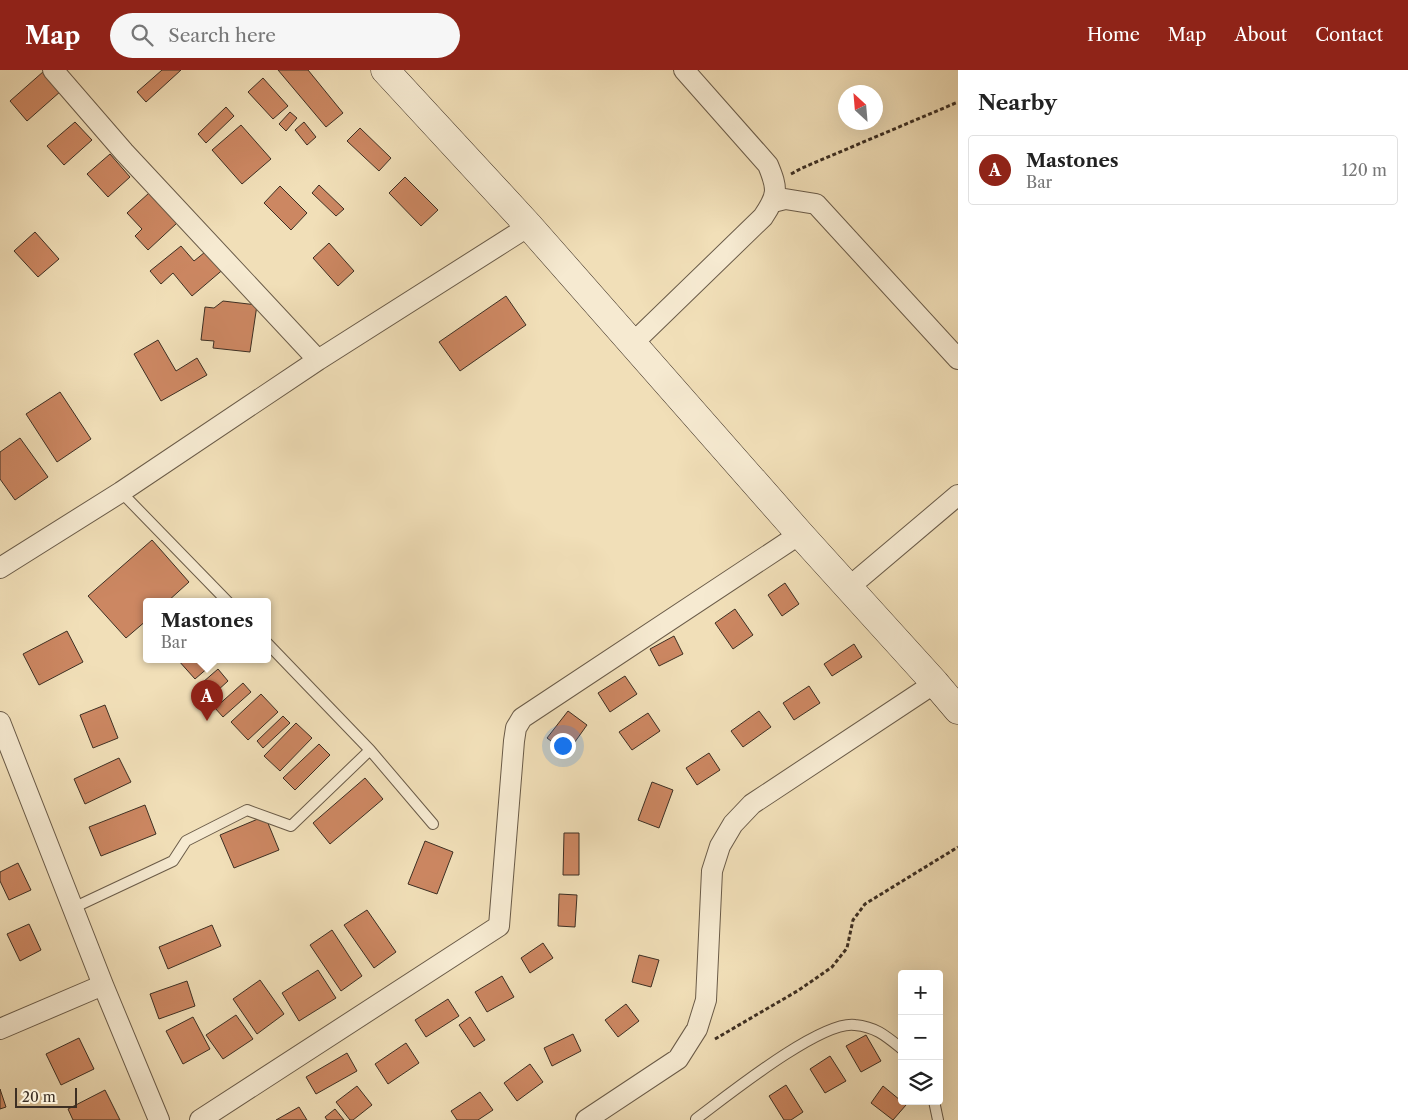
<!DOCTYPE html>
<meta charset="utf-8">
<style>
body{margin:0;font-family:"Libre Caslon Text",serif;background:#f6f6f6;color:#222}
.controls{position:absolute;right:15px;bottom:15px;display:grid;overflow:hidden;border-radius:5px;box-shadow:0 5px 20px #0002}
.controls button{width:45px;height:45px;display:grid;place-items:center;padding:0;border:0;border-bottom:1px solid #e0e0e0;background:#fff;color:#222;font:25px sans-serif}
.compass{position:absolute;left:838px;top:15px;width:45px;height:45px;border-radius:50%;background:#fff;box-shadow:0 5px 20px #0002;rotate:334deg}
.scale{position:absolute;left:15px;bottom:12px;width:62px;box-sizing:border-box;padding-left:5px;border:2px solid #3d2f23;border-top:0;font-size:14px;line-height:18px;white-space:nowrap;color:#3d2f23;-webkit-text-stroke:4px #f6ead1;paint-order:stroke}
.you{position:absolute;left:562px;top:675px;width:18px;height:18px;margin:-12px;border:4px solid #fff;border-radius:50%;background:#1a73e8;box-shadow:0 0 0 8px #1a73e833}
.badge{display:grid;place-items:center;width:32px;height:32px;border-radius:50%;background:#8f2418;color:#fff;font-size:16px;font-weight:700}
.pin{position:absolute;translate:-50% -41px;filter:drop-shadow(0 1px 2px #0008)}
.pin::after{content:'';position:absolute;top:26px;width:18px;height:15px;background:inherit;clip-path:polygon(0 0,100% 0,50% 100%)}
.popup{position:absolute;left:143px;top:528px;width:128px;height:65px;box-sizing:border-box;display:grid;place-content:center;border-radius:5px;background:#fff;filter:drop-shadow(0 1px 4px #0005);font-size:16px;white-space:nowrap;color:#767676}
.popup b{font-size:19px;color:#222}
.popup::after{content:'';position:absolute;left:50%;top:100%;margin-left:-10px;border:10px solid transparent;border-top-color:#fff}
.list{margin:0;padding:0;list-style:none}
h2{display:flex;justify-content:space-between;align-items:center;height:65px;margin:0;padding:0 20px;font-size:21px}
h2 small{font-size:16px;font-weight:400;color:#767676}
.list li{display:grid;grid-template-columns:32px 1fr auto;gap:15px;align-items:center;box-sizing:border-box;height:70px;margin:0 10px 10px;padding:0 10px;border:1px solid #e0e0e0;border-radius:5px}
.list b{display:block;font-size:19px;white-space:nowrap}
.list p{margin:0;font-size:16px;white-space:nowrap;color:#767676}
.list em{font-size:16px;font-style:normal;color:#767676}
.icon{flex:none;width:28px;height:28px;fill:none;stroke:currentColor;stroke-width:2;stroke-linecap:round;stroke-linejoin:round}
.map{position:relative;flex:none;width:958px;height:1050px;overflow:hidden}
header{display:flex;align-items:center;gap:30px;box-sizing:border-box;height:70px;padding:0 25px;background:#8f2418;color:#fff}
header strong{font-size:24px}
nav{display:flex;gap:28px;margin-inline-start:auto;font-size:18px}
.search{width:350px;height:45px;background:#f6f6f6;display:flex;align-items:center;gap:12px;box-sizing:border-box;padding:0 18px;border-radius:28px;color:#767676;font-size:19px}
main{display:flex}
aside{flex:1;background:#fff}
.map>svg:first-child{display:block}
</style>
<header>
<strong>Map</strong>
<div class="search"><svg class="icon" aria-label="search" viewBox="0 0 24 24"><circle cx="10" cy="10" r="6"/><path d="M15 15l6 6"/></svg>Search here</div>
<nav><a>Home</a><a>Map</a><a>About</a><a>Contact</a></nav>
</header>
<main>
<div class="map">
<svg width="958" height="1050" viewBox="0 0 958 1050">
<rect width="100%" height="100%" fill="#f1dfb8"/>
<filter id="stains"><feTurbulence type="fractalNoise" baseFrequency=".004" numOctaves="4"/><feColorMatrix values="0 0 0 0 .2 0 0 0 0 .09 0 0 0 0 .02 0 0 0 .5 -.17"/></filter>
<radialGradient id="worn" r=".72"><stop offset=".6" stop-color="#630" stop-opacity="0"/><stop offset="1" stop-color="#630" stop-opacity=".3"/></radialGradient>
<path fill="#cc8762" stroke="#3d2f23" d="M162,0H181L146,32L137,22Z
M278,0H308L343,43L326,57Z
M44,1L61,21L27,51L10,31Z
M263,8L288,36L273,49L248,22Z
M226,37L234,46L206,73L198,64Z
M290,42L297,48L286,61L279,54Z
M75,52L92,70L64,95L47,76Z
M304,52L316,67L307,75L295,60Z
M241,55L271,89L242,114L212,80Z
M360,58L391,88L379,101L347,71Z
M110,84L130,107L108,127L87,104Z
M405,107L438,140L421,156L389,123Z
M319,115L344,139L336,146L312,123Z
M280,116L307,143L291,160L264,133Z
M149,123L177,153L148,180L135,166L142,159L127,143Z
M35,162L59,189L38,207L14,181Z
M329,173L354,201L338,216L313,188Z
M181,176L194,191L210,178L226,197L192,226L173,203L161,214L150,201Z
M506,226L526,255L460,301L439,272Z
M223,231L257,235L250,282L213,278L214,271L201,270L205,237L214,238Z
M158,270L176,301L197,288L207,305L161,331L134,284Z
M60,322L91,369L57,392L26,344Z
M20,368L48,407L15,430L0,409V382Z
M152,470L189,512L167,532H147V550L126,568L88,526Z
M785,513L799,534L782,546L768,525Z
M735,539L753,565L733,579L715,553Z
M67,561L83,592L39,615L23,584Z
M674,566L683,584L659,596L650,579Z
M854,574L862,587L832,606L824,594Z
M178,590H217L195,609Z
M218,599L228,611L206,631L195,619Z
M625,606L637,624L610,642L598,623Z
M243,613L251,622L223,647L215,638Z
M809,616L820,633L794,650L783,633Z
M261,624L278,642L248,670L231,652Z
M105,635L118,668L93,678L80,645Z
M568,641L587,655L567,683L547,668Z
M759,641L771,657L743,677L731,661Z
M648,643L660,661L632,680L619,662Z
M283,646L290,653L263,678L257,671Z
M296,653L312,668L280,701L264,686Z
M319,674L330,685L295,720L283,708Z
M709,683L720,700L697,715L686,698Z
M119,688L131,712L85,734L74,709Z
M365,708L383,729L330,774L313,753Z
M652,712L673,720L659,758L638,750Z
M145,735L156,764L101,786L89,757Z
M265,746L279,780L234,798L220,765Z
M564,763H579V805H563Z
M425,771L453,782L437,824L408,814Z
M18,793L31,820L9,830L0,811V802Z
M559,824L577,825L575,857L558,856Z
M367,840L396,882L374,898L344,855Z
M29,854L41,880L20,891L7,864Z
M212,855L221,876L168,899L159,877Z
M332,860L362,906L341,921L310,875Z
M543,873L553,888L530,903L521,888Z
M639,885L659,890L651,917L632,912Z
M318,900L336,928L299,951L282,923Z
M502,906L514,927L487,942L475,922Z
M260,910L284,944L257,964L233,929Z
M187,911L195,936L159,949L150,924Z
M448,929L459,946L426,967L415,950Z
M626,934L639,951L618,967L605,950Z
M236,945L253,969L223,989L206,965Z
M193,947L210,979L183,994L166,961Z
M470,947L485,970L474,977L459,955Z
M573,964L581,981L552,996L544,978Z
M866,965L881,991L861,1002L846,976Z
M79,968L94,999L61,1015L46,984Z
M406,973L419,993L388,1014L375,994Z
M347,983L357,1001L316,1024L306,1007Z
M830,986L846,1011L825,1023L810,999Z
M530,994L543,1012L517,1031L504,1013Z
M786,1015L803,1042L791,1050H784L769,1026Z
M357,1016L372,1035L353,1050H350L336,1032Z
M883,1016L906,1035L893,1050L871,1033Z
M0,1019L6,1037L0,1039Z
M105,1020L120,1050H73L68,1039Z
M480,1022L493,1040L478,1050H457L451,1041Z
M299,1037L307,1050H276Z
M335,1039L344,1050H327L325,1047Z"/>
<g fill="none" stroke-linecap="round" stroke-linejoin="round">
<defs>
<path id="lane" d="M121,422L228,532
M267,573L370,680L433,754
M73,838L173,791L186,771L247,740L291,756L370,680
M934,1031L938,1050
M696,1049C727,1026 821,950 855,955C876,957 886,966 902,979"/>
<path id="street" d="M53,0L124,82L318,290
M773,132L785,129L816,134L958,289
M632,274L763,147C778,125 778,119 768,95L684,0
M0,498L121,422L318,290L529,156
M848,518L958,425
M0,652L103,915L159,1050
M0,959L103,915
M200,1050L499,856L514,671L516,658L522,648L800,464
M586,1050L678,989L697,959L706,930L712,801L720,776L733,754L752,734L935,613"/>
<path id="secondary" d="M385,0L529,156L800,464L935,613L958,640"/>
</defs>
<use href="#lane" stroke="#6a5b48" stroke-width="12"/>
<use href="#street" stroke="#6a5b48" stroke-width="22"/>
<use href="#secondary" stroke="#3d2f23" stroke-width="29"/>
<path stroke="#3d2f23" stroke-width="3" stroke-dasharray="4 2.5" stroke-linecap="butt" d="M791,104L802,98L958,32
M715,969L799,920L832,897L847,878L853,850L865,834L958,777"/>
<use href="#lane" stroke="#f6ead1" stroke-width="10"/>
<use href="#street" stroke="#f6ead1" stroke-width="20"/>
<use href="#secondary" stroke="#f6ead1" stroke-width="28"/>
</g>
<rect width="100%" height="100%" filter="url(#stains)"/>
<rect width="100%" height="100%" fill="url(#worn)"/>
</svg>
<div class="controls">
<button>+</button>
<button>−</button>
<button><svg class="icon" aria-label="layers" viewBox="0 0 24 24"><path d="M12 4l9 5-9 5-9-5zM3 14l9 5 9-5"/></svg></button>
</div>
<svg class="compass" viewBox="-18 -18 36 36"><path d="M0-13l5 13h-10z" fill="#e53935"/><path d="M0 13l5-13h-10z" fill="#767676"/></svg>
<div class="scale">20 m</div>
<div class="you"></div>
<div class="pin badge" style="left:207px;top:651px">A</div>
<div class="popup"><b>Mastones</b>Bar</div>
</div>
<aside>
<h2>Nearby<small></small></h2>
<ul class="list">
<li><span class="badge">A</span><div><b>Mastones</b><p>Bar</p></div><em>120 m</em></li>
</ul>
</aside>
</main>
